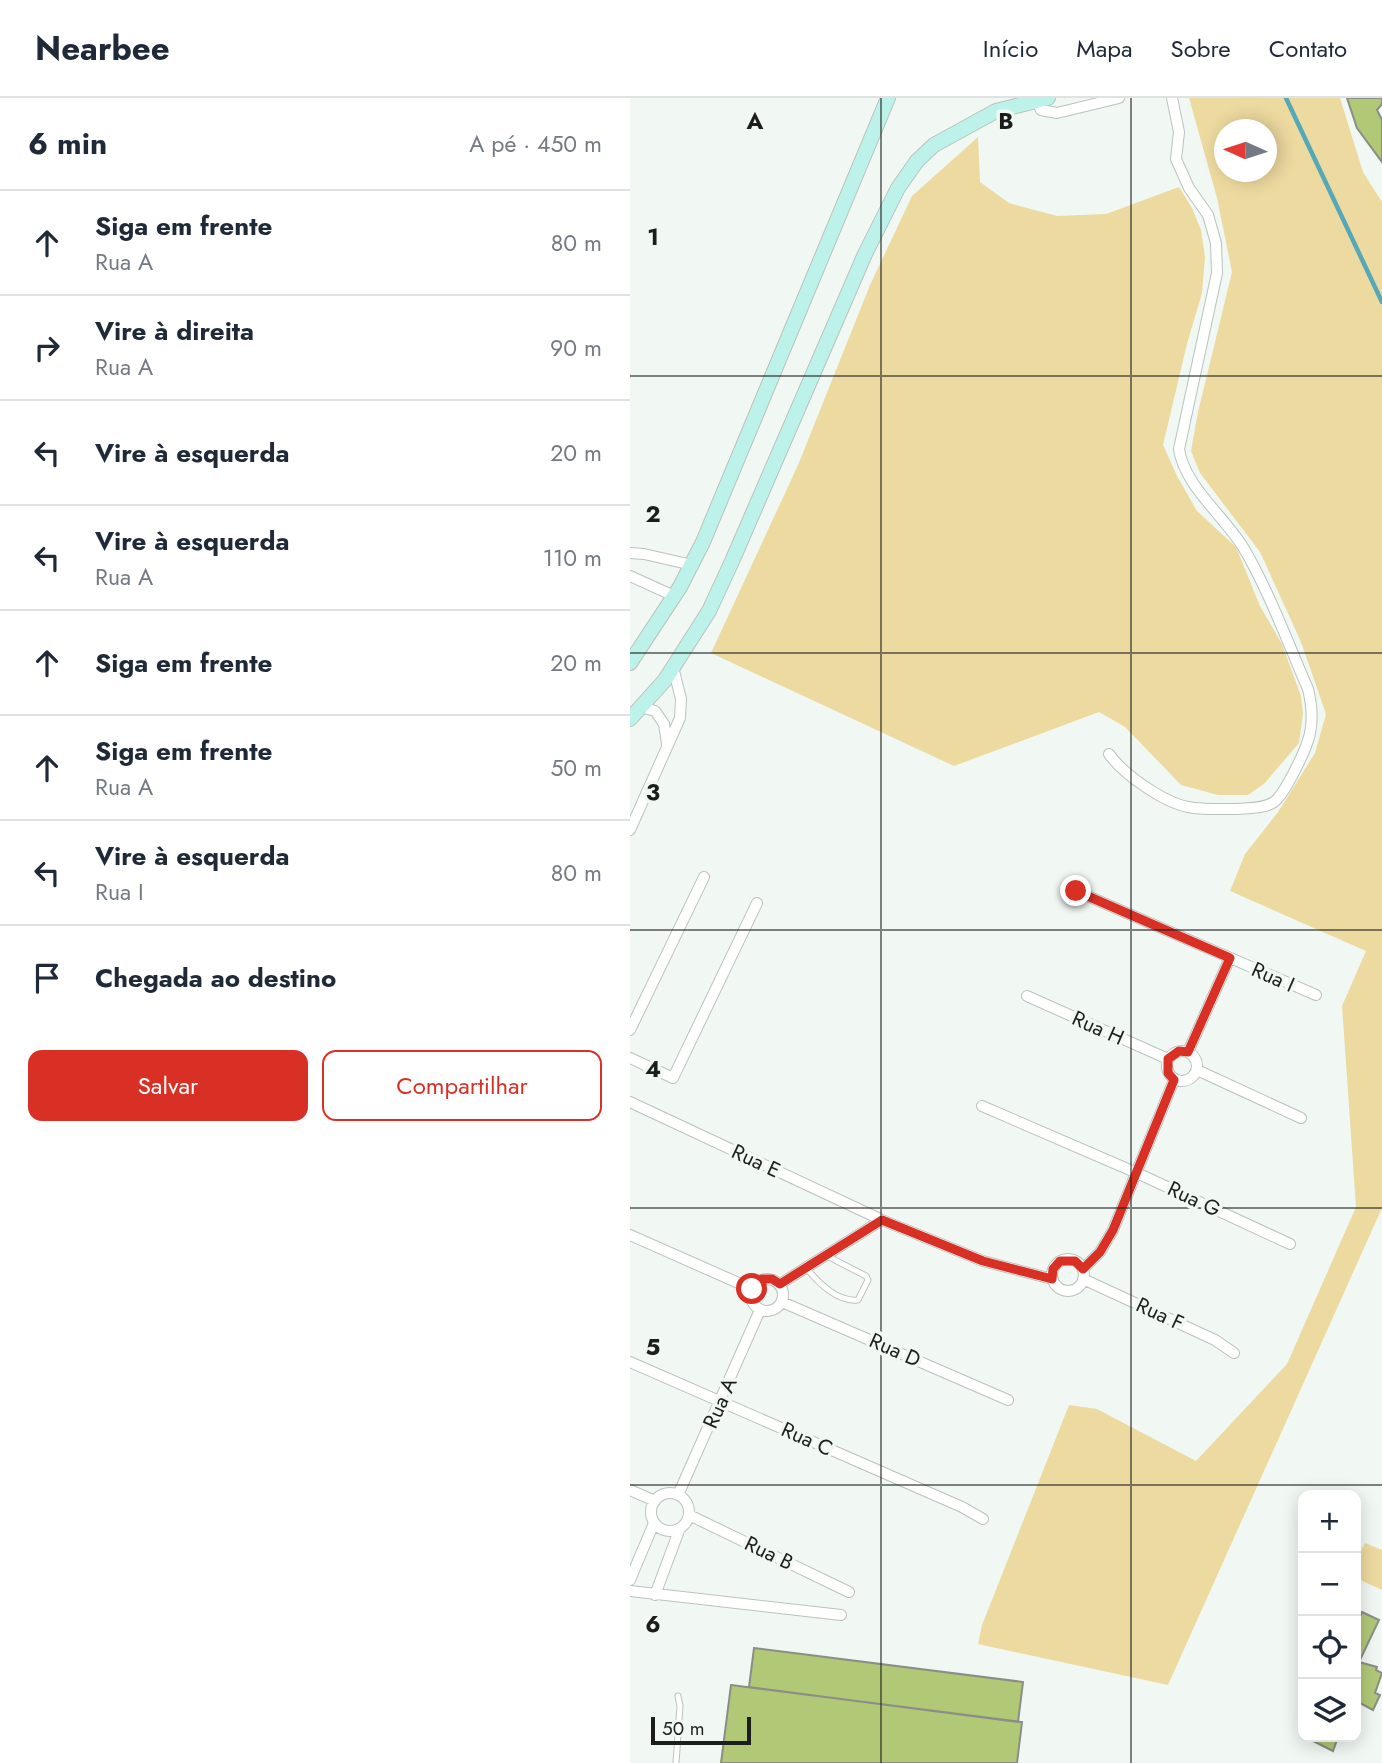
<!DOCTYPE html>
<html lang="pt">
<meta charset="utf-8">
<style>
body{margin:0;font-family:Jost,sans-serif;background:#f6f6f7;color:#1f2937}
.controls{position:absolute;right:21px;bottom:21px;display:grid;overflow:hidden;border-radius:14px;box-shadow:0 4px 18px #0003}
.controls button{width:63px;height:63px;display:grid;place-items:center;padding:0;border:0;border-bottom:2px solid #e0e1e3;background:#fff;color:#1f2937;font:35px sans-serif}
.compass{position:absolute;left:584px;top:21px;width:63px;height:63px;border-radius:50%;background:#fff;box-shadow:0 4px 18px #0003;rotate:273deg}
.scale{position:absolute;left:21px;bottom:18px;width:100px;box-sizing:border-box;padding-left:7px;border:4px solid #1c1e1c;border-top:0;font-size:19px;line-height:24px;white-space:nowrap;color:#1c1e1c;-webkit-text-stroke:5px #f1f8f3;paint-order:stroke}
.stop{position:absolute;width:21px;height:21px;margin:-16px;border:5px solid #d93025;border-radius:50%;background:#fff}
.stop.end{background:#d93025;border-color:#fff;box-shadow:0 2px 7px #0008}
.list{margin:0;padding:0;list-style:none}
h2{display:flex;justify-content:space-between;align-items:center;height:91px;margin:0;padding:0 28px;font-size:30px}
h2 small{font-size:23px;font-weight:400;color:#747a83}
.list li{display:grid;grid-template-columns:46px 1fr auto;gap:21px;align-items:center;box-sizing:border-box;height:105px;padding:0 28px;border-top:2px solid #e0e1e3}
.list b{display:block;font-size:26px;white-space:nowrap}
.list p{margin:0;font-size:23px;white-space:nowrap;color:#747a83}
.list em{font-size:23px;font-style:normal;color:#747a83}
.actions{display:flex;gap:14px;padding:21px 28px}
.actions a{flex:1;padding:16px 0;border:2px solid #d93025;border-radius:14px;text-align:center;font-size:24px;color:#d93025}
.actions .main{background:#d93025;color:#fff}
.icon{flex:none;width:38px;height:38px;fill:none;stroke:currentColor;stroke-width:2;stroke-linecap:round;stroke-linejoin:round}
.map{position:relative;flex:none;width:752px;height:1665px;overflow:hidden}
header{display:flex;align-items:center;gap:42px;box-sizing:border-box;height:98px;padding:0 35px;background:#fff;border-bottom:2px solid #e0e1e3}
header strong{font-size:33px}
nav{display:flex;gap:38px;margin-inline-start:auto;font-size:24px}
main{display:flex}
aside{flex:1;background:#fff}
.map>svg:first-child{display:block}
</style>
<header>
<strong>Nearbee</strong>
<nav><a>Início</a><a>Mapa</a><a>Sobre</a><a>Contato</a></nav>
</header>
<main>
<aside>
<h2>6 min<small>A pé · 450 m</small></h2>
<ul class="list">
<li><svg class="icon" aria-label="ahead" viewBox="0 0 24 24"><path d="M12 20V5M6 11l6-6 6 6"/></svg><div><b>Siga em frente</b><p>Rua A</p></div><em>80 m</em></li>
<li><svg class="icon" aria-label="right" viewBox="0 0 24 24"><path d="M7 20v-9h11M14 6l5 5-5 5"/></svg><div><b>Vire à direita</b><p>Rua A</p></div><em>90 m</em></li>
<li><svg class="icon" aria-label="left" viewBox="0 0 24 24"><path d="M17 20v-9H6M10 6l-5 5 5 5"/></svg><div><b>Vire à esquerda</b></div><em>20 m</em></li>
<li><svg class="icon" aria-label="left" viewBox="0 0 24 24"><path d="M17 20v-9H6M10 6l-5 5 5 5"/></svg><div><b>Vire à esquerda</b><p>Rua A</p></div><em>110 m</em></li>
<li><svg class="icon" aria-label="ahead" viewBox="0 0 24 24"><path d="M12 20V5M6 11l6-6 6 6"/></svg><div><b>Siga em frente</b></div><em>20 m</em></li>
<li><svg class="icon" aria-label="ahead" viewBox="0 0 24 24"><path d="M12 20V5M6 11l6-6 6 6"/></svg><div><b>Siga em frente</b><p>Rua A</p></div><em>50 m</em></li>
<li><svg class="icon" aria-label="left" viewBox="0 0 24 24"><path d="M17 20v-9H6M10 6l-5 5 5 5"/></svg><div><b>Vire à esquerda</b><p>Rua I</p></div><em>80 m</em></li>
<li><svg class="icon" aria-label="arrive" viewBox="0 0 24 24"><path d="M6 21V4h12l-3 4 3 4H6"/></svg><div><b>Chegada ao destino</b></div></li>
</ul>
<div class="actions"><a class="main">Salvar</a><a>Compartilhar</a></div>
</aside>
<div class="map">
<svg width="752" height="1665" viewBox="0 0 752 1665">
<rect width="100%" height="100%" fill="#f1f8f3"/>
<path fill="#eddaa0" fill-rule="evenodd" d="M559,0H710L733,74L752,104V1110L538,1587L348,1546L352,1527L439,1307L467,1311L566,1363L657,1266L726,1109L712,908L736,853L600,793L615,756L648,714L685,655L696,616L671,544L630,454L570,375L561,353L568,314L602,174L587,100ZM594,32H636V74H594Z
M348,39L350,84L379,105L427,118L476,116L549,89L562,110L571,132L575,159L572,195L557,246L533,347L547,378L567,413L606,449L630,508L652,546L671,598L673,616L669,645L635,685L618,697H588L551,687L495,629L469,614L324,668L81,555L168,367L240,187L282,98Z
M735,1445L752,1452V1492L726,1480V1463Z"/>
<g fill="none" stroke-linecap="round" stroke-linejoin="round">
<path stroke="#56a8b7" stroke-width="4.5" d="M656,0L752,204"/>
</g>
<path fill="#b1c877" stroke="#8b8d87" stroke-width="2" d="M717,0H752V6L747,12L752,22V64L727,30Z
M732,1514L749,1522L729,1564L747,1569L746,1572L752,1575L745,1595L750,1597L743,1612L726,1603V1527Z
M124,1550L393,1584L388,1624L119,1589Z
M101,1587L392,1624L387,1665H91Z
M680,1639H708L703,1653L679,1641Z"/>
<g fill="none" stroke-linecap="round" stroke-linejoin="round">
<defs>
<path id="service" d="M177,1171C189,1185 207,1204 228,1202L238,1182L236,1178L197,1158
M46,1665L50,1608L48,1598"/>
<path id="minor" d="M406,2L411,12L427,15L489,0
M0,455L14,456L62,467
M0,478L44,498
M11,609L25,613L34,626L37,646
M479,656C493,676 533,704 558,709C574,712 591,711 607,711C618,710 634,711 644,704C652,698 657,687 662,678C679,646 687,628 678,591C658,545 638,491 613,449C593,417 554,387 549,351L587,175L586,145L578,117L559,90L546,61L549,34L542,0
M0,732L50,620L51,601L43,569
M446,793L686,897
M397,898L538,961
M0,932L74,779
M537 968a15 15 0 1 1 30 0a15 15 0 1 1-30 0Z
M558,954L600,860
M0,960L43,980L127,805
M567,972L671,1020
M0,1004L252,1122
M352,1008L507,1075L660,1146
M0,1137L122,1191
M422 1177a16 16 0 1 1 32 0a16 16 0 1 1-32 0Z
M453,1171L470,1154L483,1132L544,982
M121 1197a16 16 0 1 1 32 0a16 16 0 1 1-32 0Z
M453,1181L585,1242L604,1255
M150,1186L252,1122L353,1163L422,1181
M152,1204L378,1302
M0,1264L332,1409L353,1421
M0,1392L25,1403
M21 1414a19 19 0 1 1 38 0a19 19 0 1 1-38 0Z
M48,1397L130,1212
M59,1417L219,1494
M0,1482L24,1425
M0,1493L211,1517
M25,1497L50,1430"/>
<path id="secondary" d="M0,565L50,489L73,444L258,0
M0,621L35,582L79,513L103,461L235,156L268,90L287,63L304,47L366,13L418,0"/>
</defs>
<use href="#service" stroke="#bbc2bd" stroke-width="7"/>
<use href="#minor" stroke="#bbc2bd" stroke-width="12"/>
<use href="#secondary" stroke="#bbc2bd" stroke-width="16"/>
<use href="#service" stroke="#fff" stroke-width="5"/>
<use href="#minor" stroke="#fff" stroke-width="10"/>
<use href="#secondary" stroke="#bdf2eb" stroke-width="14"/>
</g>
<g fill="none" stroke-linecap="round" stroke-linejoin="round">
<path stroke="#d93025" stroke-width="9" d="M122,1191L132,1181H142L150,1186L252,1122L353,1163L422,1181L423,1171L430,1163H445L453,1171L470,1154L483,1132L544,982L538,975V961L549,953L558,954L600,860L446,793"/>
</g>
<path fill="none" stroke="#1c1e1c" stroke-width="2" stroke-opacity="0.55" d="M251,0V1665M501,0V1665M0,278H752M0,555H752M0,832H752M0,1110H752M0,1387H752"/>
<g text-anchor="middle" dominant-baseline="central" stroke-width="7" stroke-linejoin="round" paint-order="stroke">
<g font-size="21" fill="#1c1e1c" stroke="#f1f8f3">
<text transform="translate(643 879) rotate(24)">Rua I</text>
<text transform="translate(468 930) rotate(24)">Rua H</text>
<text transform="translate(126 1063) rotate(25)">Rua E</text>
<text transform="translate(564 1101) rotate(25)">Rua G</text>
<text transform="translate(530 1216) rotate(25)">Rua F</text>
<text transform="translate(265 1252) rotate(24)">Rua D</text>
<text transform="translate(90 1305) rotate(-66)">Rua A</text>
<text transform="translate(177 1341) rotate(24)">Rua C</text>
<text transform="translate(139 1455) rotate(26)">Rua B</text>
</g>
</g>
<g font-size="23" text-anchor="middle" font-weight="bold" fill="#1c1e1c" stroke="#f1f8f3" stroke-width="7" stroke-linejoin="round" paint-order="stroke">
<text x="125" y="31">A</text>
<text x="376" y="31">B</text>
<text x="23" y="147">1</text>
<text x="23" y="424">2</text>
<text x="23" y="702">3</text>
<text x="23" y="979">4</text>
<text x="23" y="1257">5</text>
<text x="23" y="1534">6</text>
</g>
</svg>
<div class="controls">
<button>+</button>
<button>−</button>
<button><svg class="icon" aria-label="locate" viewBox="0 0 24 24"><circle cx="12" cy="12" r="6"/><path d="M12 2v4M12 18v4M2 12h4M18 12h4"/></svg></button>
<button><svg class="icon" aria-label="layers" viewBox="0 0 24 24"><path d="M12 4l9 5-9 5-9-5zM3 14l9 5 9-5"/></svg></button>
</div>
<svg class="compass" viewBox="-18 -18 36 36"><path d="M0-13l5 13h-10z" fill="#e53935"/><path d="M0 13l5-13h-10z" fill="#747a83"/></svg>
<div class="scale">50 m</div>
<div class="stop" style="left:122px;top:1191px"></div>
<div class="stop end" style="left:446px;top:793px"></div>
</div>
</main>
